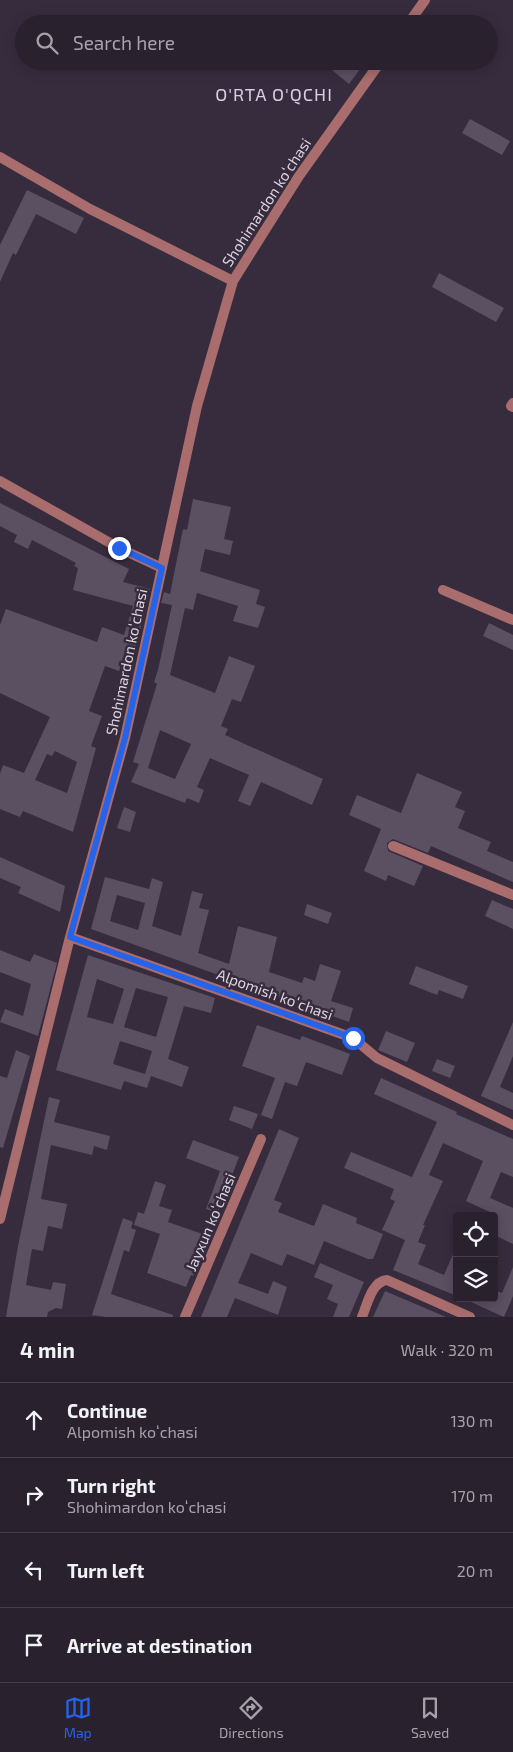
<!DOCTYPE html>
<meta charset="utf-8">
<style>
body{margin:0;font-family:"Exo 2",sans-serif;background:#312936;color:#f1f3f6}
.controls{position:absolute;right:15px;bottom:15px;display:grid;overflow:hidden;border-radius:5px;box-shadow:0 2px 12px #0003}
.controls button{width:45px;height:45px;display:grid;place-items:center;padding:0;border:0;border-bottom:1px solid #453e4a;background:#29212e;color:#f1f3f6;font:25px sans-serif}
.stop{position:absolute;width:15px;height:15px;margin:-11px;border:4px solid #2563eb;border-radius:50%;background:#fff}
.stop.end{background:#2563eb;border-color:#fff;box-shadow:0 1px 5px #0008}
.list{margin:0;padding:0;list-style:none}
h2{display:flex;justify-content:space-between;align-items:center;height:65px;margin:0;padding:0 20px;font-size:21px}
h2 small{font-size:16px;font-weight:400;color:#a5a3aa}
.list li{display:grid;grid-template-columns:32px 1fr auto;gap:15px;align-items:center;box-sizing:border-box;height:75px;padding:0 20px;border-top:1px solid #453e4a}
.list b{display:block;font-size:19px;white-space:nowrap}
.list p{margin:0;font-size:16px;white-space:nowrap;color:#a5a3aa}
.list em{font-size:16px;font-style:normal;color:#a5a3aa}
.icon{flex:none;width:28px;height:28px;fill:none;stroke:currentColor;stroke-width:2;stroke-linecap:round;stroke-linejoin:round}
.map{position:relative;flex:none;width:513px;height:1317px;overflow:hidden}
.search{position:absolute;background:#29212e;box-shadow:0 2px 12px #0003;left:15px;right:15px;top:15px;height:55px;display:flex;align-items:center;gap:12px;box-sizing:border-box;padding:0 18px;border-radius:28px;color:#a5a3aa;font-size:19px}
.sheet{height:365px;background:#29212e}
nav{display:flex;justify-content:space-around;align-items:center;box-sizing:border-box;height:70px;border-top:1px solid #453e4a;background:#29212e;font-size:14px;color:#a5a3aa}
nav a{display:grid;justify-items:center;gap:2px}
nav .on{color:#2563eb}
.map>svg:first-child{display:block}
</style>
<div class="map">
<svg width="513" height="1317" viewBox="0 0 513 1317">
<rect width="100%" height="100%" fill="#372c3e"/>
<path fill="#5b4f62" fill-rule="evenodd" d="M321,61H366L349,84Z
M470,119L510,141L502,155L462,133Z
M27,190L84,218L76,234L36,214L16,255L13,253L0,282V245Z
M439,273L504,308L496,322L432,287Z
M193,499L231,507L224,539L233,541L230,555L205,549L200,571L260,590L256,604L265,607L258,628L233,621L238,606L197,593L193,610L185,608L170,675L215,693L229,656L255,666L241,702L232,699L221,726L228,729L225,735L323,779L312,805L261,782L250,806L238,801L249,775L210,758L197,787L204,790L199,803L187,798L185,803L131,782L139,764L133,762L157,684L154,682L158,670L172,605L161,603L164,592L170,594L183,529L187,530ZM160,730L191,744L175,779L148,768Z
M0,503L129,569L123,582L150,589L134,655L125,652L119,671L105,666L89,711L102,716L91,746L96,748L73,832L23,811L20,817L0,809V774L3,765L24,773L50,717L0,693V625L6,609L97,642L102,627L124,635L133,606L73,590L78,568L74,566L76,563L32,540L28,549L14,542L17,535L0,526ZM55,751L77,762L67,793L35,780L47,754L52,756Z
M489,623L513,635V650L483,636Z
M417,773L462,792L455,807L465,811L458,828L491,842L487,851L513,862V882L431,846L428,853L393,839L387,843L388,851L423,866L414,886L388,875L386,881L364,871L381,829L349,815L357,795L401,813Z
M124,807L136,812L130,832L117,828Z
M0,857L65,886L60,912L18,893L21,887L0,878Z
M105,877L149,889L152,878L163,882L152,926L181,936L192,891L203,894L199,908L209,910L198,953L229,964L238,926L277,937L269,972L302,983L304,977L315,981L320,964L341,971L331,1001L353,1008L349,1022L91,929ZM117,895L145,903L138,930L110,921Z
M492,900L513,909V929L485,916Z
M307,904L332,913L328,924L304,915Z
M0,950L30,962L34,954L57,963L38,1036L0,1022L5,1009L23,1016L31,984L0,972Z
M88,955L215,998L211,1013L184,1006L168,1059L189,1067L182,1087L151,1076L147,1088L124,1081L121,1090L56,1070ZM97,979L124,989L113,1024L87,1017ZM136,988L168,997L156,1037L124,1027ZM120,1041L152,1051L145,1074L113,1064Z
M416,966L468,986L463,999L439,990L437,995L409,984Z
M513,1022V1056L500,1087L513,1093V1110L481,1096Z
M257,1025L300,1040L302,1036L350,1054L342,1075L306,1062L297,1086L285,1082L272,1119L261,1115L275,1078L242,1066Z
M386,1031L415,1043L407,1062L378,1050Z
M16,1050L30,1056L3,1148L0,1147V1076L7,1078Z
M437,1059L455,1066L450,1078L432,1071Z
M381,1078L457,1112L456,1114L513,1139V1177L501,1172L490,1198L513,1208V1244L494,1235V1216H491L492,1213L466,1201L483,1161L443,1143L429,1175L443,1181L423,1225H425L418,1242L426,1245L418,1264L444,1275L457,1245V1296L393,1270L405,1240L382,1230L395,1201L390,1199L394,1189L344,1168L351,1152L412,1177L437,1122L374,1094Z
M49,1097L60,1100L54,1122L110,1136L107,1150L94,1146L92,1155L51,1145L41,1199L67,1204L62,1229L48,1226L43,1251L32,1249L26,1285L51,1290L53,1282L66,1284L62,1309L56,1308L48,1312L47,1317H6L18,1246Z
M234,1106L258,1114L252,1129L229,1120Z
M279,1129L299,1138L274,1200L282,1203L278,1212L314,1226L323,1204L357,1218L356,1223L383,1234L373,1259H368L324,1241L314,1265L287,1254L282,1266L251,1253L238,1283L268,1294L273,1281L287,1287L278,1315L235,1298L227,1317H201Z
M193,1140L239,1157L218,1213L206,1209L220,1171L186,1158Z
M155,1181L166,1185L159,1206L172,1210L168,1222L208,1236L193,1276L191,1275L186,1287L147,1273L160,1234L134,1225L138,1212L144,1214Z
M123,1218L133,1222L131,1228L136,1230L129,1252L124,1250L111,1294L173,1315V1317H106L92,1315Z
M320,1263L364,1282L349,1317H333L338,1304L327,1299L333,1285L314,1277Z
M513,1267V1296L504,1317L462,1298H494V1290L502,1293Z
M385,1291L446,1317H373Z"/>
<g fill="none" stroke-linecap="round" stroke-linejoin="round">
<path stroke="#a96d6d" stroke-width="10" d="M408,24L425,0
M0,157L90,209L233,281
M513,403L511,406L513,407
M0,481L119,548L162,568
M443,590L513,620
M393,846L513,895
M70,937L353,1038L377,1058L513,1125
M0,1219L70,937L125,738L197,406L233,281L299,176L381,61
M185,1317L261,1139
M362,1317C367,1305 372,1281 387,1280L470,1317"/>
</g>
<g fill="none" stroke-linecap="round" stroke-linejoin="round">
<path stroke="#2563eb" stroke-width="6" d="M119,548L162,568L125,738L70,937L353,1038"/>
</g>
<g text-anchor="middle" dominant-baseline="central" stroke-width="5" stroke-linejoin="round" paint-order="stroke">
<g font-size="15" fill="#dcd5e0" stroke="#372c3e">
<text transform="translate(266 202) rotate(-57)">Shohimardon koʻchasi</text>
<text transform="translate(126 662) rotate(-78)">Shohimardon koʻchasi</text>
<text transform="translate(275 994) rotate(20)">Alpomish koʻchasi</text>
<text transform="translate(210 1222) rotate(-67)">Jayxun koʻchasi</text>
</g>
<g font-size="18" letter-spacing="1" fill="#dacce3" stroke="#372c3e">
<text x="274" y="94">O'RTA O'QCHI</text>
</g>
</g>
</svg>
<div class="controls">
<button><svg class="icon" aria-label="locate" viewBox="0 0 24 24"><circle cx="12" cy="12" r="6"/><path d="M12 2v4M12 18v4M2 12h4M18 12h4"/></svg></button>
<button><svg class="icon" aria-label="layers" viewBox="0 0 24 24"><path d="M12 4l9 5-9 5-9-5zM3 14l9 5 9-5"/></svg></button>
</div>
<div class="stop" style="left:353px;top:1038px"></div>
<div class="stop end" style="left:119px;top:548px"></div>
<div class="search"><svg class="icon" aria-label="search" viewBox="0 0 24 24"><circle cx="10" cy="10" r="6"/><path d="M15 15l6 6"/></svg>Search here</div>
</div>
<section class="sheet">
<h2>4 min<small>Walk · 320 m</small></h2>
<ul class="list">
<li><svg class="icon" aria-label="ahead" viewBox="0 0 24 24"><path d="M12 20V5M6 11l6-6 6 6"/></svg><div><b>Continue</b><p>Alpomish koʻchasi</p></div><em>130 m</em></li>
<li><svg class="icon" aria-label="right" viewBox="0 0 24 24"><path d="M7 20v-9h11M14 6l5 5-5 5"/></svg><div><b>Turn right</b><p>Shohimardon koʻchasi</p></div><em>170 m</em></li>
<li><svg class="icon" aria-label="left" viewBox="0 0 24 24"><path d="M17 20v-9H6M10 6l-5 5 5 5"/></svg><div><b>Turn left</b></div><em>20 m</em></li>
<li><svg class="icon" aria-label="arrive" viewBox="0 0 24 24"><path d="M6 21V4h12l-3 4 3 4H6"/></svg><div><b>Arrive at destination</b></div></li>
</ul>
</section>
<nav>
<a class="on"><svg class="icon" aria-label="map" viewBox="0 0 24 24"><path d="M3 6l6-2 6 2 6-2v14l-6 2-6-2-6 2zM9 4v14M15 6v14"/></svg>Map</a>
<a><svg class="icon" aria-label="directions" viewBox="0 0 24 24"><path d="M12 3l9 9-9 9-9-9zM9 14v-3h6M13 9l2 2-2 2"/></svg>Directions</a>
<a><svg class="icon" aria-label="saved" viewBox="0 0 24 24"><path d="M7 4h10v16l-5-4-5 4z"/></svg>Saved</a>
</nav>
